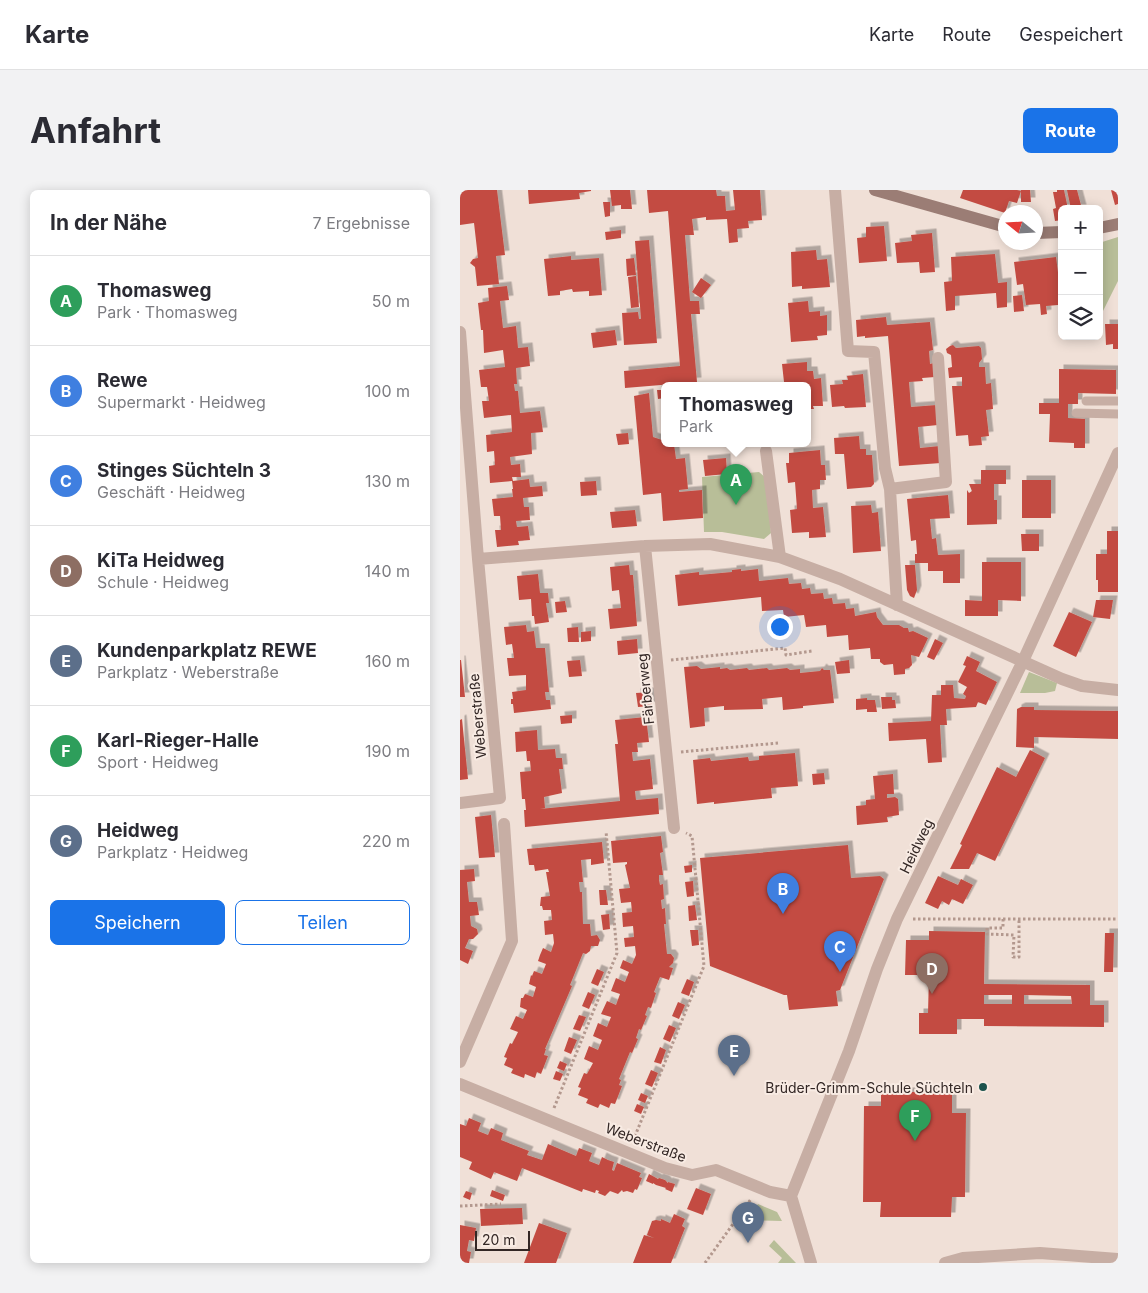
<!DOCTYPE html>
<html lang="de">
<meta charset="utf-8">
<style>
body{margin:0;font-family:Inter,sans-serif;background:#f2f2f3;color:#2b2b33}
.controls{position:absolute;right:15px;top:15px;display:grid;overflow:hidden;border-radius:8px;box-shadow:0 2px 12px #0003}
.controls button{width:45px;height:45px;display:grid;place-items:center;padding:0;border:0;border-bottom:1px solid #e1e1e2;background:#fff;color:#2b2b33;font:25px sans-serif}
.compass{position:absolute;left:538px;top:15px;width:45px;height:45px;border-radius:50%;background:#fff;box-shadow:0 2px 12px #0003;rotate:288deg}
.scale{position:absolute;left:15px;bottom:12px;width:55px;box-sizing:border-box;padding-left:5px;border:2px solid #332725;border-top:0;font-size:14px;line-height:18px;white-space:nowrap;color:#332725;-webkit-text-stroke:4px #f8ebe3;paint-order:stroke}
.you{position:absolute;left:319px;top:436px;width:18px;height:18px;margin:-12px;border:4px solid #fff;border-radius:50%;background:#1a73e8;box-shadow:0 0 0 8px #1a73e833}
.badge{display:grid;place-items:center;width:32px;height:32px;border-radius:50%;background:#1a73e8;color:#fff;font-size:16px;font-weight:700}
.pin{position:absolute;translate:-50% -41px;filter:drop-shadow(0 1px 2px #0008)}
.pin::after{content:'';position:absolute;top:26px;width:18px;height:15px;background:inherit;clip-path:polygon(0 0,100% 0,50% 100%)}
.popup{position:absolute;left:201px;top:192px;width:150px;height:65px;box-sizing:border-box;display:grid;place-content:center;border-radius:8px;background:#fff;filter:drop-shadow(0 1px 4px #0005);font-size:16px;white-space:nowrap;color:#7c7c81}
.popup b{font-size:19px;color:#2b2b33}
.popup::after{content:'';position:absolute;left:50%;top:100%;margin-left:-10px;border:10px solid transparent;border-top-color:#fff}
.list{margin:0;padding:0;list-style:none}
h2{display:flex;justify-content:space-between;align-items:center;height:65px;margin:0;padding:0 20px;font-size:21px}
h2 small{font-size:16px;font-weight:400;color:#7c7c81}
.list li{display:grid;grid-template-columns:32px 1fr auto;gap:15px;align-items:center;box-sizing:border-box;height:90px;padding:0 20px;border-top:1px solid #e1e1e2}
.list b{display:block;font-size:19px;white-space:nowrap}
.list p{margin:0;font-size:16px;white-space:nowrap;color:#7c7c81}
.list em{font-size:16px;font-style:normal;color:#7c7c81}
.actions{display:flex;gap:10px;padding:15px 20px}
.actions a{flex:1;padding:11px 0;border:1px solid #1a73e8;border-radius:8px;text-align:center;font-size:18px;color:#1a73e8}
.actions .main{background:#1a73e8;color:#fff}
.icon{flex:none;width:28px;height:28px;fill:none;stroke:currentColor;stroke-width:2;stroke-linecap:round;stroke-linejoin:round}
.map{position:relative;flex:none;width:658px;height:1073px;overflow:hidden;border-radius:8px}
header{display:flex;align-items:center;gap:30px;box-sizing:border-box;height:70px;padding:0 25px;background:#fff;border-bottom:1px solid #e1e1e2}
header strong{font-size:24px}
nav{display:flex;gap:28px;margin-inline-start:auto;font-size:18px}
.intro{display:flex;align-items:center;justify-content:space-between;box-sizing:border-box;height:120px;padding:0 30px}
h1{margin:0;font-size:35px}
.button{padding:12px 22px;border-radius:8px;background:#1a73e8;color:#fff;font-size:18px;font-weight:700}
main{display:flex;gap:30px;padding:0 30px}
aside{flex:1;background:#fff;border-radius:8px;box-shadow:0 2px 12px #0003}
.map>svg:first-child{display:block}
</style>
<header>
<strong>Karte</strong>
<nav><a>Karte</a><a>Route</a><a>Gespeichert</a></nav>
</header>
<div class="intro"><h1>Anfahrt</h1><a class="button">Route</a></div>
<main>
<aside>
<h2>In der Nähe<small>7 Ergebnisse</small></h2>
<ul class="list">
<li><span class="badge" style="background:#2e9e5b">A</span><div><b>Thomasweg</b><p>Park · Thomasweg</p></div><em>50 m</em></li>
<li><span class="badge" style="background:#3f7fe0">B</span><div><b>Rewe</b><p>Supermarkt · Heidweg</p></div><em>100 m</em></li>
<li><span class="badge" style="background:#3f7fe0">C</span><div><b>Stinges Süchteln 3</b><p>Geschäft · Heidweg</p></div><em>130 m</em></li>
<li><span class="badge" style="background:#8d6e63">D</span><div><b>KiTa Heidweg</b><p>Schule · Heidweg</p></div><em>140 m</em></li>
<li><span class="badge" style="background:#5c6f8a">E</span><div><b>Kundenparkplatz REWE</b><p>Parkplatz · Weberstraße</p></div><em>160 m</em></li>
<li><span class="badge" style="background:#2e9e5b">F</span><div><b>Karl-Rieger-Halle</b><p>Sport · Heidweg</p></div><em>190 m</em></li>
<li><span class="badge" style="background:#5c6f8a">G</span><div><b>Heidweg</b><p>Parkplatz · Heidweg</p></div><em>220 m</em></li>
</ul>
<div class="actions"><a class="main">Speichern</a><a>Teilen</a></div>
</aside>
<div class="map">
<svg width="658" height="1073" viewBox="0 0 658 1073">
<defs>
<filter id="shadow"><feDropShadow dx="4.5" dy="-4.5" stdDeviation="0" flood-color="#0004"/></filter>
</defs>
<rect width="100%" height="100%" fill="#f0e0d7"/>
<path fill="#b8be98" d="M658,47V91L642,123H639V53Z
M299,282L306,288L311,343L304,349L262,342H244L242,287Z
M569,482L597,493L595,501L585,503H560Z
M298,1014L317,1022L322,1031L286,1030Z
M314,1050L336,1073H318L322,1068L309,1056Z"/>
<path fill="#c34c42" fill-rule="evenodd" filter="url(#shadow)" d="M0,0H37L45,65L36,66L39,94L17,96L15,77L10,73L13,69L18,68L14,33L0,35Z
M68,0H131V1L119,3L120,9L69,14Z
M150,0H170L172,19H161V15L152,16Z
M187,0H256L257,6H265L266,21L275,20L273,0H300L302,30L288,31L289,38L277,39L278,52L269,53L267,29L246,30V27L232,29L234,45H225L230,111H239L240,124H231L237,192L165,198L164,181L220,176L208,21L189,23Z
M503,0H557L561,1L557,13L549,11L545,23L500,8Z
M561,0H570L571,12H561Z
M597,0H604L608,19H602V30L595,31L593,19L596,18L593,2H597Z
M607,0H617L622,19H611Z
M651,0H658V14L655,15Z
M143,12H150V26L145,27Z
M424,36L427,71L399,73L397,48L406,47V37Z
M161,40V48L146,50L145,42Z
M472,43L475,82L460,83L459,72L437,73L435,53L452,51L451,45Z
M189,50L197,153L164,155L162,123L178,122L179,129H181L175,51Z
M356,60L357,70L367,69L370,97L342,99V96L332,97L331,62Z
M535,64L538,93L547,92V117L537,118L536,103L495,106V120L486,121L484,92L492,91L491,67Z
M111,66V70L139,68L142,105L129,106V101L113,102L112,99L100,101V105L88,106L84,69Z
M596,67L601,105L598,106V115L586,116L587,124L581,125L580,114L566,115L563,94L557,95L554,72Z
M174,68L176,85L167,86L166,69Z
M176,86L179,117L171,118L168,87Z
M241,88L251,95L241,108L232,102Z
M47,96L49,110L40,111L43,138L56,136L58,158L68,157L70,176L56,178L57,194H54L55,201H58L60,223L80,221L83,242L71,243L72,264L50,267L51,275L60,274L61,287H52L53,291L69,289L70,297L82,296L83,306L63,308L64,317H69L70,330L56,331L57,337L68,336L70,350L58,351L59,355L37,357L35,340H41L40,326H34L32,309L53,307L52,299H53L52,291L30,293L29,276L35,275L34,261L27,262L26,245L52,242L51,225L24,228L22,211H29L27,197H21L19,180L45,177L43,160L24,163L23,140H21L18,113L29,111L28,98Z
M562,105L564,121L554,122L553,106Z
M348,111L349,122L360,121V126L367,125V145L357,146L358,150L331,152L328,113Z
M426,127L427,135L470,132L473,160L469,161L470,174L474,173L475,187L462,188L463,191L449,192L451,217L477,215L478,235L458,237L460,258L480,256L481,273L439,276L428,146L405,148V146L397,147L396,130Z
M645,134H658V159H653V154L646,155Z
M155,140L157,155L133,158L131,143Z
M493,155L496,158L519,156L521,158L522,169L519,173V177H525L526,194L531,193L533,219L526,220L529,246L521,247L522,255L509,256L508,245L496,246L492,196H502V187L489,188L488,178L492,177L491,165L487,163L486,159L490,156Z
M347,172V181H353L354,189L361,188L363,216H353L354,219H347V196H333V192H324L322,174Z
M599,179L656,180V204L618,203V214H608V228L625,229V258H614V253L589,252L590,224H579V213H599Z
M403,184L406,217L385,218L384,216L372,217L370,195L383,194L382,190H388L387,186Z
M197,200H205V208L198,209Z
M189,203L193,247L205,251V254H214L216,269L225,268L228,299L219,300V302L242,300L243,328L203,331L201,303L183,305L174,206Z
M168,243L169,254L158,255L156,244Z
M399,246L400,259H406V265H412L414,294L411,297L387,299L384,264H375L374,248Z
M360,260L361,275H365L366,290H360V299L352,300L353,318L363,317L366,347L349,348V342L332,343L330,320L337,319L335,292L328,293L326,273H329V263Z
M266,268L267,284L245,286L243,270Z
M521,280H546V294H534V310H537V334L507,335V300L509,303L512,301L509,294H521Z
M562,290H591V328H562Z
M136,291L137,305L121,306L120,292Z
M488,305L490,328L470,329L472,349L476,348L478,365L500,364V393H483V381H468V373H455V364H457L456,350L451,351L447,309Z
M411,315L412,323L418,322L421,361L393,363L391,316Z
M175,320L177,336L152,338L150,322Z
M647,341H658V402H638V390H636V364H647Z
M561,344H579V361H562Z
M522,372H561V411L538,410V426H505V410L522,411Z
M169,375L170,385H173L177,436L150,439L148,419L161,418L159,400L152,401L150,377Z
M445,375H455L457,400L454,408L450,406L447,400Z
M281,379V381L298,379L299,391L328,388L329,394L341,393L342,399L350,398L351,404L363,403L364,409L372,408L373,414L385,413L386,419L394,418L395,426L416,422L417,427L423,435H439L444,438H448L449,442L453,441L468,448L459,467L451,465L452,475L449,478L445,479V484L434,485L433,474L424,475L420,472V469H411L410,458L389,460L388,445L367,447L366,435L346,437L344,425L324,427L323,420L302,421L301,407L218,416L215,385L239,382V385L272,382V380Z
M78,384L80,403H88L89,413H86L89,432L75,434L74,426H72L71,409L59,410L57,386Z
M636,410H653L650,429L633,427Z
M105,411L107,422L96,423L95,412Z
M609,422L632,432L616,467L593,456Z
M66,435L67,442L74,441L76,458H85L89,502H85L86,510H90L91,519L54,523L53,514H51V509H53L52,502L66,500V485L49,486L47,468H54L52,454L46,455L44,437Z
M118,437L119,452H108L107,438Z
M131,441V451L121,452V442Z
M177,449L178,463L158,465L157,451Z
M475,449L483,453L474,470L467,467Z
M507,466L520,472L516,481L537,492L526,515L518,512L516,517L486,519L487,535H480L482,572L468,573L466,549L429,551L428,533L471,531L472,505H481V495H493L494,508L505,509L506,506L503,504L507,497L498,492L506,476L503,475Z
M0,470H1L5,507H0Z
M120,470L122,486L109,487L107,471Z
M389,470L390,483L377,484L375,472Z
M237,476L241,479L260,477V479L267,478L270,480L287,478L289,480L307,478L309,480L327,478L330,480L340,479V483L360,481L362,478L364,480H370L374,513L343,516V518L323,520L322,507L302,509L303,519L264,520V516L244,518L245,536L230,538L224,477Z
M191,502L192,516L178,517L176,503Z
M421,507H432V510H435L436,518L422,519Z
M407,508V510H415L417,522H407V519L396,520V509Z
M561,517H574V520L658,521V549L574,547V558L556,557L557,519Z
M112,525V533L101,534L100,526Z
M186,527L189,552L177,553L178,562H172L173,571L190,569L193,599L175,601L176,610L198,608L199,624L65,637L64,620H66L65,609H62L60,582L71,581L70,571H67L66,561L56,562L55,542L77,540L78,560L95,559L96,568H102L103,579H99L102,603L84,607L85,618L80,619L160,611L155,554H158L155,530Z
M2,529L8,589L0,590V530Z
M570,560L585,568L535,671L517,663L509,679H490L502,655L500,654L537,577L556,587Z
M335,563L338,596L311,598L312,608L254,614V612L237,614L233,570L250,568L251,571L288,567L289,571L299,570V566Z
M364,583L365,594L353,595L352,584Z
M433,584L434,604H427V608L435,607L438,609L439,625L427,627L428,632L397,635L396,616L406,615V610L415,609L413,586Z
M31,625L35,667L19,668L15,627Z
M201,646L203,662L200,663L203,685H199V690L200,695L203,694L204,709L201,710L202,719L205,718L206,734H204L207,764H211L214,768L213,773L209,777L213,778L209,790L200,787L194,802L196,803L191,818L188,817L185,825L187,826L181,840L179,839L176,848L178,849L172,863L170,862L159,889L161,890L159,895L162,896L155,914L151,913L149,918L140,914L138,918L126,913L128,909L118,905L121,898L118,897L124,883L127,884L133,873L124,869L129,856L138,860L142,850L133,846L138,833L147,837L151,827L141,824L147,811L156,815L160,804L151,801L156,788L165,792L169,782L160,778L163,770L172,774L176,765L175,756L165,757L164,748L174,747L173,736L163,737L162,723L172,722L171,712L161,713L159,699L170,698L165,675L167,674V672L153,673L151,651Z
M142,652L144,673L131,675V669L121,670L123,692H119L120,702H122L123,734H130L131,746L137,745L140,750L138,756H131L130,761L126,764L123,763L110,795L112,796L85,859H86L84,865L88,866L81,884L77,882L75,888L65,884L64,888L51,883L53,879L44,875L47,868L44,867L50,853L52,854L58,842L50,839L56,826L63,829L67,820L60,817L61,808H63L65,804L73,807L76,797L69,794L71,785L72,786L74,781L82,784L86,774L78,771L80,765L83,758L91,762L94,753L93,744L85,745L84,731L92,730L91,720H83L82,716H80L81,707L90,706L86,682H89L88,679L75,681L74,675H69L67,659Z
M388,655L391,688L420,686L424,689L380,800L376,801L378,816L329,820L327,805H324L250,776L240,668Z
M232,675V682L225,683L224,676Z
M14,679L15,691L7,692L9,712H17L19,725L10,726L11,736L17,739L18,744L13,749H9L5,758L13,761L8,774L0,770V680Z
M478,686L498,695L501,689L513,695L503,714L492,709L489,715L482,711L478,719L465,713Z
M233,691L234,706L227,707L225,692Z
M139,700H146L148,715H140Z
M235,715L237,730L229,731L228,716Z
M149,724L150,739L143,740L141,725Z
M230,740H238L239,755L232,756Z
M469,741L525,742L524,794L630,795V815H644V837L524,836V829H497V844H459V823H468L469,785H445L446,750H469ZM524,805H552V814H524ZM564,805L611,806L612,814H564Z
M645,743H654L653,782H644Z
M137,779L144,782L138,796L131,793Z
M227,789L234,792L229,806L221,803Z
M128,802L135,805L129,819L122,816Z
M218,812L225,815L219,829L212,826Z
M119,825L126,827L120,841L113,839Z
M209,835L216,838L210,852L203,849Z
M109,847L117,850L111,864L104,861Z
M200,857L206,860L201,874L194,872Z
M100,871L107,874L104,881L97,878Z
M191,880L198,883L192,897L185,894Z
M96,881L103,884L100,891L93,889Z
M421,902H492V923H506L505,1007H492L491,1027H420L421,1012H403L404,916H421Z
M181,903L188,906L185,913L178,910Z
M177,914L184,917L181,924L174,921Z
M9,928L21,933L18,941L28,945L31,938L43,943L41,950L69,961L67,965L82,970L88,954L116,966L119,958L132,963L129,971L139,975L142,967L148,970L154,972L152,980L154,981L157,973L181,983L179,987L182,988L177,1000L175,999L173,1003L167,1001L163,1002L162,1000L158,1004L150,1001L145,1006L138,1003L139,1001L136,1000L135,1003L123,999L122,1002L62,978L57,991L34,982L31,989L9,979L12,972L0,967V934L6,936Z
M189,984L198,989L199,988L205,990L208,993V992L215,994L212,1002L205,999L206,998L196,995L193,993V994L186,991Z
M236,998L251,1004L243,1025L227,1019Z
M32,1000L45,1005L43,1011L30,1006Z
M6,1001L12,1003L10,1010L3,1007Z
M62,1018L63,1034L21,1036L20,1019Z
M214,1024L225,1029L222,1036L225,1038L211,1073H173L184,1045L194,1048L187,1045L192,1031L196,1030L201,1031V1029L210,1033Z
M79,1033L107,1043L96,1073H64Z
M0,1035L16,1038L14,1051L9,1050L7,1061L11,1062L9,1073H0Z"/>
<g fill="none" stroke-linecap="round" stroke-linejoin="round">
<path stroke="#b3988e" stroke-width="3" stroke-dasharray="2.5 2.5" stroke-linecap="butt" d="M211,470L325,458L326,465L352,461
M221,562L318,553
M453,729H658
M543,729V738H527V744L554,745L553,767H559V729
M94,918L157,763L146,641
M173,951L244,776L232,646L226,643
M0,1016L41,1014
M245,1073L291,1009"/>
<path stroke="#c7aea4" stroke-width="9" d="M626,211H658
M616,223L658,224"/>
<path stroke="#c7aea4" stroke-width="12" d="M375,0L388,161L414,162L425,278L430,299L437,415
M0,142L18,369L40,608L0,613
M306,261L320,367
M430,299L486,292L478,168
M185,356L214,638
M18,369L185,356L250,354L320,367L380,389L602,489L622,496L658,500
M0,872L52,751L44,634
M0,894L205,978L232,985L256,980L310,1002L331,1006
M351,1073L331,1006L389,861L417,779L437,729L563,471L658,263
M485,1073L503,1068L580,1063L658,1069"/>
<path stroke="#9b7d75" stroke-width="12" d="M415,0L546,37
M639,38L658,34
M576,43L602,42"/>
</g>
<circle fill="#1c534d" stroke="#f8ebe3" stroke-width="2" cx="523" cy="897" r="5"/>
<g text-anchor="middle" dominant-baseline="central" stroke-width="4" stroke-linejoin="round" paint-order="stroke">
<g font-size="14" fill="#332725" stroke="#f8ebe3">
<text transform="translate(185 499) rotate(-96)">Färberweg</text>
<text transform="translate(17 526) rotate(-95)">Weberstraße</text>
<text transform="translate(456 656) rotate(-64)">Heidweg</text>
<text transform="translate(186 952) rotate(21)">Weberstraße</text>
</g>
<g font-size="14" fill="#332725" stroke="#f8ebe3" text-anchor="end">
<text x="513" y="897">Brüder-Grimm-Schule Süchteln</text>
</g>
</g>
</svg>
<div class="controls">
<button>+</button>
<button>−</button>
<button><svg class="icon" aria-label="layers" viewBox="0 0 24 24"><path d="M12 4l9 5-9 5-9-5zM3 14l9 5 9-5"/></svg></button>
</div>
<svg class="compass" viewBox="-18 -18 36 36"><path d="M0-13l5 13h-10z" fill="#e53935"/><path d="M0 13l5-13h-10z" fill="#7c7c81"/></svg>
<div class="scale">20 m</div>
<div class="you"></div>
<div class="pin badge" style="left:276px;top:315px;background:#2e9e5b">A</div>
<div class="popup"><b>Thomasweg</b>Park</div>
<div class="pin badge" style="left:323px;top:724px;background:#3f7fe0">B</div>
<div class="pin badge" style="left:380px;top:782px;background:#3f7fe0">C</div>
<div class="pin badge" style="left:472px;top:804px;background:#8d6e63">D</div>
<div class="pin badge" style="left:274px;top:886px;background:#5c6f8a">E</div>
<div class="pin badge" style="left:455px;top:951px;background:#2e9e5b">F</div>
<div class="pin badge" style="left:288px;top:1053px;background:#5c6f8a">G</div>
</div>
</main>
